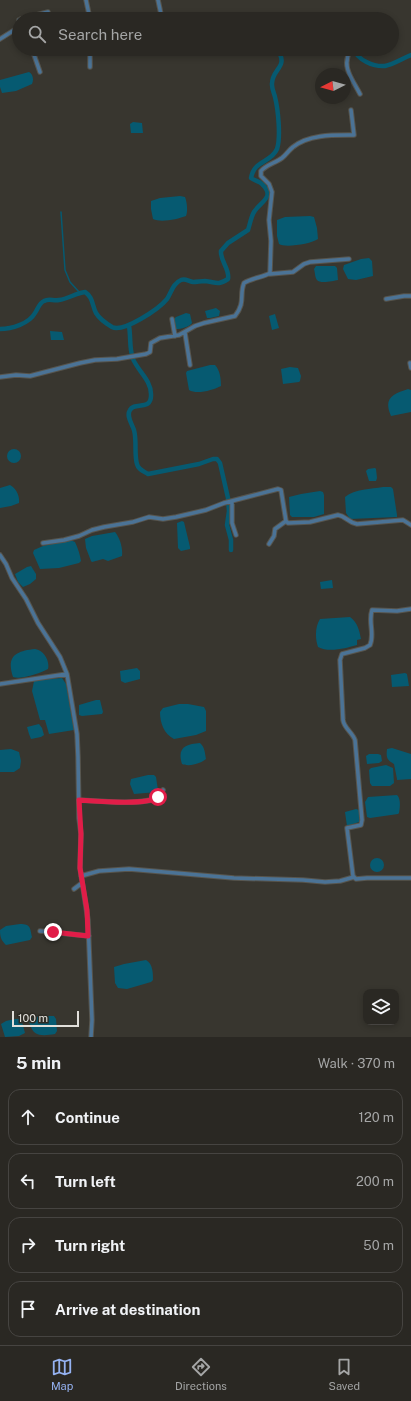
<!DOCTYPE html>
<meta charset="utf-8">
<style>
body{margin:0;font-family:"Public Sans",sans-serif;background:#363430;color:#f1f3f6}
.controls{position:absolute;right:12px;bottom:12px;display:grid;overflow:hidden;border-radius:8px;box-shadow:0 2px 6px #0003}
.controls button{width:36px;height:36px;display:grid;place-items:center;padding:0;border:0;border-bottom:1px solid #464441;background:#2a2823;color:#f1f3f6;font:20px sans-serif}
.compass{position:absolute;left:315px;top:68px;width:36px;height:36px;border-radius:50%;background:#2a2823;box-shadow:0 2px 6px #0003;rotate:264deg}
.scale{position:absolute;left:12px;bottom:10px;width:67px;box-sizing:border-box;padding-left:4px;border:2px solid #e2e0db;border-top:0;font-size:11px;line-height:14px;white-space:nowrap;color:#e2e0db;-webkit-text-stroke:3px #2e2c25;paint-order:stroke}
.stop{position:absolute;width:12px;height:12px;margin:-9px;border:3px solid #e11d48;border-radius:50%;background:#fff}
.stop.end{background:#e11d48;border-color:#fff;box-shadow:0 1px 4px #0008}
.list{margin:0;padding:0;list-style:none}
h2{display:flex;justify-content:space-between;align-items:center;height:52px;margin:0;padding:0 16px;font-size:17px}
h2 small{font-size:13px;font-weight:400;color:#a5a6a6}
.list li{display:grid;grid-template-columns:26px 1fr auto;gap:12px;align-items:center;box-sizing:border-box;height:56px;margin:0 8px 8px;padding:0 8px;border:1px solid #464441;border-radius:12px}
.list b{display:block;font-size:15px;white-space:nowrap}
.list em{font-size:13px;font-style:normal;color:#a5a6a6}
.icon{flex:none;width:22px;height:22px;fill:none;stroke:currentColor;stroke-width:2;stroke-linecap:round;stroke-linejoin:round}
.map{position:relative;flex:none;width:411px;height:1037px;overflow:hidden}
.search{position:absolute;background:#2a2823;box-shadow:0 2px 6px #0003;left:12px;right:12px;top:12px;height:44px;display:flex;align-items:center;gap:10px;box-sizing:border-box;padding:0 14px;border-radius:22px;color:#a5a6a6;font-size:15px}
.sheet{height:308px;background:#2a2823}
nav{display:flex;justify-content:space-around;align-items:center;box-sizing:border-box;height:56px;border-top:1px solid #464441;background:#2a2823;font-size:11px;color:#a5a6a6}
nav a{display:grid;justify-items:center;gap:2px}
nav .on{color:#95b2f1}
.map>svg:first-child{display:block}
</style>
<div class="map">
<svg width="411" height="1037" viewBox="0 0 411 1037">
<rect width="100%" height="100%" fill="#38362f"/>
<path fill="#065a71" d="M29,72C33,74 34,80 32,84L16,91L2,93L0,87V80Z
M133,122L142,123L143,133H131L130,124Z
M180,196L185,197C187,202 188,211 186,216C178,219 161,223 153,219L151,209V201L160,198Z
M310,216L314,217L317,228L318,239C311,244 285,248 279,244L277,236V220L285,217Z
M369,258L372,261L373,276L356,280L348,279L343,269L344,265L361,259Z
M316,266H335L337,268L338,280C333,281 320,284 317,280C315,278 315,272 314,269Z
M216,308L220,311L219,316L210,318H207L205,311Z
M186,313L190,314L192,323C189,327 181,329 176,329L174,319L176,317Z
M275,314L279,328L272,330L269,316Z
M50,331L62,332L64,340H51Z
M210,365H215C220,370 221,379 221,386C213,390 197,395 189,390L186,373L187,371Z
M290,367L298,368L301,376L300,381L299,382L283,384L281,369Z
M408,389L411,390V412L391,416C383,398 393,394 408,389Z
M7 456a7 7 0 1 1 14 0a7 7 0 1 1-14 0Z
M375,468L376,469L377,478L376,481H369L366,471L368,469Z
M10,485C16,488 20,496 19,503L11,506L0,508V488Z
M383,487H391L393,489L397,515V517L350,519L346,513L345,497C355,489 371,489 383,487Z
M320,491L323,492L324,495V514L314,517H292L290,515L289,497L301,494Z
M182,521L184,522L190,547V549L181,551L178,548L177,523Z
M115,532C120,538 123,548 122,556L108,561L103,559L92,562L91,561L86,548L85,539L92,536Z
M70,540L75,542C78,548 80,555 81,561L79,563L59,568L40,569L33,553L34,550L43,546Z
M31,566L36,574V579L30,584L23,587L18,582L15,574L27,567Z
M332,580L333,588L321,589L320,582Z
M350,617C358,623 359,630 361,639L357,640V645C346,648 329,653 318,647C315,638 315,627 320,619Z
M35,649C44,650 50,661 48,669C41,673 21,680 13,677C6,656 16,651 35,649Z
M137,668L140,671V679L125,683L121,681L120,671Z
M405,673L407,674L409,686L392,687L391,675Z
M62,678L66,684L74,730L49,734L45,720H40L32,691L34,681L36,680Z
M96,700H100L103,712L102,714L82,716L79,715V705Z
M179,704H188L204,707L206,711V731L196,735L174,739C164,734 160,723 160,712L163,708Z
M39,724L42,728L44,735L41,737L31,739L29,734L27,727Z
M200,743C205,747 205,754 206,759C200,764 188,767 182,764C177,748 185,744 200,743Z
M392,748L411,754V779L397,780V779L394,764C387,760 386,758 387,749Z
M11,749L19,752L21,761L20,768L14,772H0V750Z
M369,754H378L381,755L382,761L379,763L367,764L366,756Z
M386,765L393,768L394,783L390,786H372L370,783L369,770L371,768Z
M148,775H154L156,777L158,790L157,792L134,794L130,784L131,779Z
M397,795C401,799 400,807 399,813L398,814L370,818L367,817L365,802L368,797Z
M356,809L359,810C361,814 361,818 359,822L347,826L345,812Z
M370 865a7 7 0 1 1 14 0a7 7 0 1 1-14 0Z
M20,924C31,924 30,928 32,937L30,940L6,945C1,940 0,937 0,930L6,926Z
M146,960C153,964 153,973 153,980L151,982L127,989L118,988L115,983L114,967L124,964Z
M50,1016H54L56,1019L57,1031L55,1034C43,1036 33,1037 30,1024C29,1022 29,1021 31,1019C35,1016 45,1016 50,1016Z
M15,1019H20L22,1022L25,1033L19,1036L5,1037L1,1024L6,1021Z"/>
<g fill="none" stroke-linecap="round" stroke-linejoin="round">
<path stroke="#065a71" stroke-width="1.5" d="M61,212L65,270L70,282L80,293"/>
<path stroke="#065a71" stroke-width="4.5" d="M354,49C357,60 374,67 385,66C394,64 403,58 411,55
M129,326C131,337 129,348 133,359C138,371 151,380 151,394C152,412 134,401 130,410C126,416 132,424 134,430C137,441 134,454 137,464C138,469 143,471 148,474L199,464L213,459H217L220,463L228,498L229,511L227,525L231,540V550
M0,329C11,329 29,324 35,313C38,309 39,303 44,301C49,298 53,301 59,300C68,299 76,293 85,292C93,297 92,305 96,313C99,318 107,324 112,327C123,333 159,309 167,299C171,293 173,283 181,280C185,278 188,281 193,282C197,282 201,281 205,281C216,282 217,286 228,279C230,269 220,261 221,251L228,243L248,230C250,224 251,217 254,212C260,202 276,197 262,184C259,181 255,181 251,178C254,160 271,163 277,149C281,137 278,109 275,97C274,93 272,89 272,85C271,68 290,68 277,49"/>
<defs>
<path id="street" d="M86,0L90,19
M158,0L162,19
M21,19L48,12
M19,20V21
M0,39L19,27
M32,49L40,72
M90,49V67
M350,51C341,67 353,80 360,94
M270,274L293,272L304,264L310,262L349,259
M386,299L404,296H411
M172,319L175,336
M185,333L190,365
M410,363L411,368
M0,377L16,375L30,376L80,363L95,360L117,359L146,354L150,352L151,343L160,338L179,335L195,326L204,323L235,316C246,302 239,295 244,283C252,278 264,277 270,273L271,241L269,220L272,192L269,184L261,176V171C266,165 275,163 282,158C286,155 289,150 293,147C309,134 334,135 354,135L351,110
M232,502V523L236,535
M43,543L64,540L79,536L92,530L104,527L133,522L149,517L163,519L176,517L206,510L224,503L278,489L281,490L286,521L288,523L310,522L338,515C346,516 347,522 357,524L403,520L411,525
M269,544L274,536L275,529L286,521
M0,555L6,564L12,578L26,599L38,623L60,657L67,674L77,734L78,757L79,818L81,834L80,868L88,920L92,1020L91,1037
M411,609L397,611L372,610C368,622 375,634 370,645L365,648L342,654L340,660L343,720C344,728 352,732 355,740L362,820L361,825L347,828L353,876L356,879L367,878H411
M0,684L67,674
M79,800C104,801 132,805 156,799L163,790
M81,876L99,871L129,869L234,878L303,880L325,882L340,881L354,877
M74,889L82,883
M40,931L89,936"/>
</defs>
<use href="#street" stroke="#57554e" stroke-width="5.5"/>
<use href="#street" stroke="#4b7396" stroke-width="3.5"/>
</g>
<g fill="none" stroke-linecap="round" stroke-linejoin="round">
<path stroke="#e11d48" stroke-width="5" d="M53,932L88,936L87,910L80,868L81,834L79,800C95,801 147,806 158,797"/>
</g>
</svg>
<div class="controls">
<button><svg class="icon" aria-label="layers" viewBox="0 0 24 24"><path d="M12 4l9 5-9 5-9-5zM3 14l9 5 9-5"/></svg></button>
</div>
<svg class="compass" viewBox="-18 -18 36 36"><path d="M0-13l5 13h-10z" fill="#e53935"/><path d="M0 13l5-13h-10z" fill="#a5a6a6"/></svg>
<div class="scale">100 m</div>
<div class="stop" style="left:158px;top:797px"></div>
<div class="stop end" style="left:53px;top:932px"></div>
<div class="search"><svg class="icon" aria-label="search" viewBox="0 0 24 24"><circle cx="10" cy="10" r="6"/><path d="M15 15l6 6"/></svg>Search here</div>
</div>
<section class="sheet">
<h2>5 min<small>Walk · 370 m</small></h2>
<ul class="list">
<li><svg class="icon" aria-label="ahead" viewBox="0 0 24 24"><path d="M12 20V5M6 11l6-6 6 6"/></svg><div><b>Continue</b></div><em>120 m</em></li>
<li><svg class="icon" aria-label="left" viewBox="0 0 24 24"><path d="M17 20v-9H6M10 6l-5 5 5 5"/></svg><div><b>Turn left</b></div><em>200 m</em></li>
<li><svg class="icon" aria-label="right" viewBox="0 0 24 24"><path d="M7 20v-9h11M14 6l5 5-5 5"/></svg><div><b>Turn right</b></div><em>50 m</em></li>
<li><svg class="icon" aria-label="arrive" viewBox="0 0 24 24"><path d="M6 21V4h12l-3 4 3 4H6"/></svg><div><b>Arrive at destination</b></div></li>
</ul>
</section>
<nav>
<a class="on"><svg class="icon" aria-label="map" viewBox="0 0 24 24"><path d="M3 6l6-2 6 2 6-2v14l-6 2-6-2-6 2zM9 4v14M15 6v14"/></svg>Map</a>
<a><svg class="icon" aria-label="directions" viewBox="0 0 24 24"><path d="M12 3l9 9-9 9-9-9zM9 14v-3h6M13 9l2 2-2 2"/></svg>Directions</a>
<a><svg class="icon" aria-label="saved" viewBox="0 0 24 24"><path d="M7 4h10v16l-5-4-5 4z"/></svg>Saved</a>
</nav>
